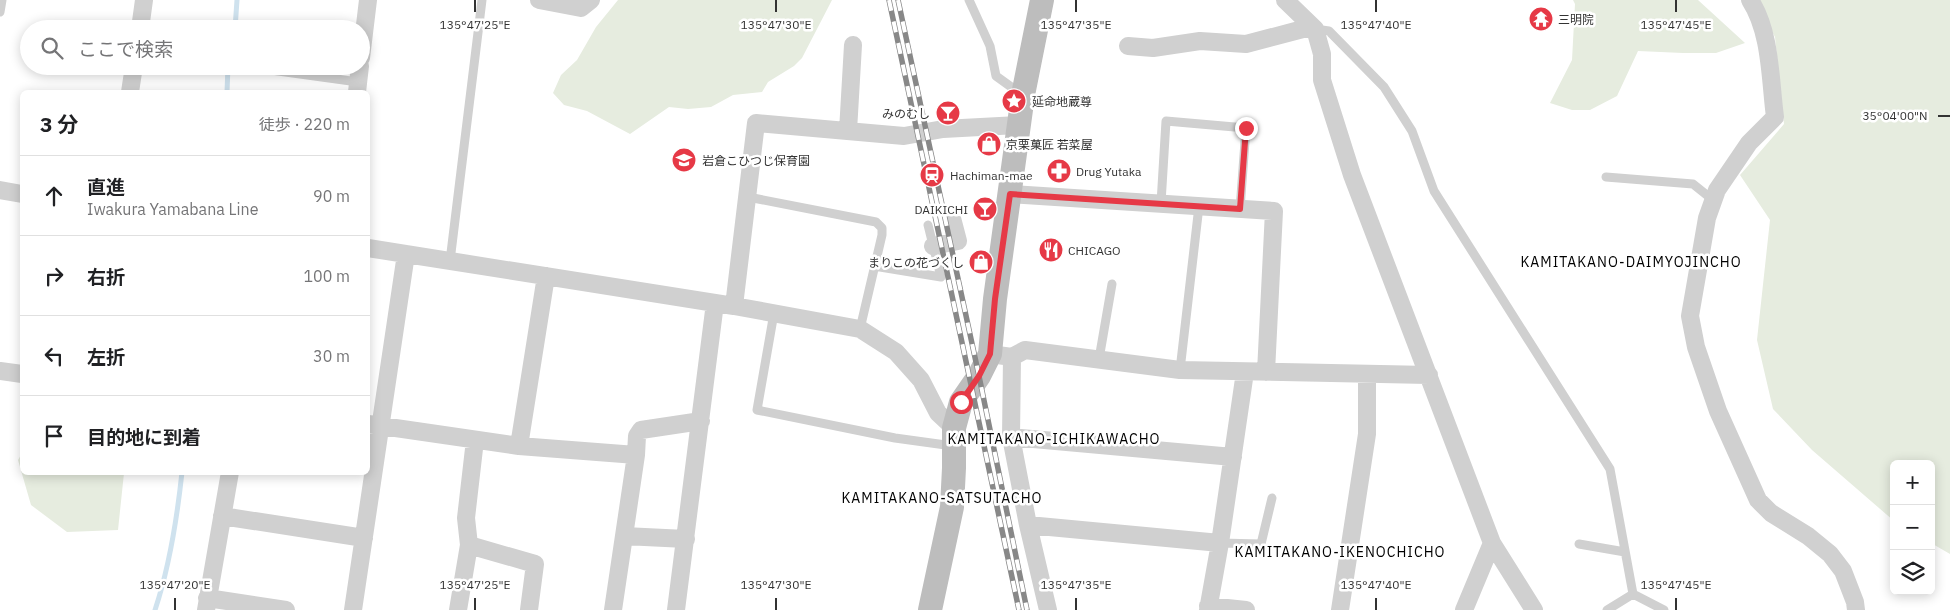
<!DOCTYPE html>
<html lang="ja">
<meta charset="utf-8">
<style>
body{margin:0;font-family:"IBM Plex Sans","Noto Sans JP",sans-serif;background:#f6f6f6;color:#202124}
.controls{position:absolute;right:15px;bottom:15px;display:grid;overflow:hidden;border-radius:8px;box-shadow:0 2px 12px #0003}
.controls button{width:45px;height:45px;display:grid;place-items:center;padding:0;border:0;border-bottom:1px solid #e0e0e0;background:#fff;color:#202124;font:25px sans-serif}
.stop{position:absolute;width:15px;height:15px;margin:-11px;border:4px solid #e63946;border-radius:50%;background:#fff}
.stop.end{background:#e63946;border-color:#fff;box-shadow:0 1px 5px #0008}
.list{margin:0;padding:0;list-style:none}
h2{display:flex;justify-content:space-between;align-items:center;height:65px;margin:0;padding:0 20px;font-size:21px}
h2 small{font-size:16px;font-weight:400;color:#757577}
.list li{display:grid;grid-template-columns:32px 1fr auto;gap:15px;align-items:center;box-sizing:border-box;height:80px;padding:0 20px;border-top:1px solid #e0e0e0}
.list b{display:block;font-size:19px;white-space:nowrap}
.list p{margin:0;font-size:16px;white-space:nowrap;color:#757577}
.list em{font-size:16px;font-style:normal;color:#757577}
.icon{flex:none;width:28px;height:28px;fill:none;stroke:currentColor;stroke-width:2;stroke-linecap:round;stroke-linejoin:round}
.map{position:relative;flex:none;width:1950px;height:610px;overflow:hidden}
.search{position:absolute;background:#fff;box-shadow:0 2px 12px #0003;left:20px;top:20px;width:350px;height:55px;display:flex;align-items:center;gap:12px;box-sizing:border-box;padding:0 18px;border-radius:28px;color:#757577;font-size:19px}
.panel{position:absolute;background:#fff;box-shadow:0 2px 12px #0003;left:20px;top:90px;width:350px;height:385px;border-radius:8px}
.map>svg:first-child{display:block}
</style>
<div class="map">
<svg width="1950" height="610" viewBox="0 0 1950 610">
<rect width="100%" height="100%" fill="#fff"/>
<path fill="#e6ecdf" d="M618,0H832L802,58L794,66L768,82L762,92L733,95L711,107L688,109L669,107L630,134L587,111L564,105L553,93L561,75L577,60L596,27Z
M1573,0H1698L1745,43L1716,53H1683L1638,51L1617,96L1590,110H1572L1550,103L1572,60L1575,4Z
M1755,0H1950V554L1931,543V464H1894V521L1812,450L1773,409L1757,340L1770,220L1740,175L1784,124L1775,37Z
M22,453V472L124,473L118,530L67,532L31,505L18,460Z"/>
<g fill="none" stroke-linecap="round" stroke-linejoin="round">
<path stroke="#cfe2ee" stroke-width="5" d="M235,29L237,0
M227,92L228,66
M155,610C170,565 177,519 182,472"/>
<path stroke="#d0d0d0" stroke-width="9" d="M969,0L990,46L996,76L1021,94
M0,12L2,0
M1315,29L1329,31L1384,87L1412,131L1434,191L1610,469L1633,594L1664,610
M271,70L358,82
M1606,177L1693,184L1713,200
M748,197L876,222L882,228V235L860,329
M1161,203L1166,121L1246,128L1240,209
M450,261L482,0
M874,266L941,277L928,225
M774,313L757,410L895,438L953,446
M1099,359L1112,284
M1180,370L1199,206
M1220,543L1261,544L1272,498
M1579,544L1625,552
M1607,610L1633,594"/>
<path stroke="#d0d0d0" stroke-width="18" d="M539,0L581,8L591,0
M1285,0L1315,29L1322,54V80L1352,175L1492,543L1534,610
M1750,0C1771,32 1770,79 1775,117L1749,143L1717,190L1707,218L1690,316L1696,347L1718,411L1758,500L1771,513L1808,536L1830,554L1843,571L1855,602L1856,610
M140,29L144,0
M1128,46L1153,48L1200,41L1246,44L1303,29H1315
M361,58L368,0
M130,92L134,66
M357,92L360,66
M848,131L853,45
M0,190L22,194
M1010,194L1274,211L1266,372
M933,246L958,241L952,218
M368,248L734,306L860,329L896,352L921,380L938,413L954,428
M734,306L756,123L904,136L943,129L1019,125
M990,354L1012,357L1025,350L1180,370L1429,375
M1012,357L1011,437L1028,525L1048,610
M0,371L22,374
M368,424L519,446L636,455
M1011,437L1233,457
M519,446L546,276
M222,516L364,538
M1028,525L1220,543
M624,536L686,539
M469,545L535,564L529,610
M207,598L286,610
M1208,606L1246,610
M206,610L230,472
M353,610L406,254
M458,610L469,545L466,518L475,440
M613,610L636,455L637,436L641,430L701,421
M676,610L715,303
M1208,610L1220,543L1245,372
M1340,610L1367,434V374
M1464,610L1492,543"/>
<path stroke="#bdbdbd" stroke-width="24" d="M930,610L952,507L954,468V428L961,402L979,376L990,354L995,299L1023,95L1042,0"/>
<defs>
<path id="rail" d="M889,0L1019,610
M898,0L979,376L1027,610"/>
</defs>
<use href="#rail" stroke="#888" stroke-width="5.5"/>
<use href="#rail" stroke="#fff" stroke-width="4" stroke-dasharray="11" stroke-linecap="butt"/>
</g>
<g fill="none" stroke-linecap="round" stroke-linejoin="round">
<path stroke="#e63946" stroke-width="6" d="M961,402L979,376L990,354L995,299L1010,194L1240,209L1246,128"/>
</g>
<path fill="none" stroke="#333" stroke-width="2" d="M475,0V12M776,0V12M1076,0V12M1376,0V12M1676,0V12M1938,116H1950M175,598V610M475,598V610M776,598V610M1076,598V610M1376,598V610M1676,598V610"/>
<defs>
<symbol id="temple-disc" viewBox="-11 -11 22 22"><circle r="9.5" fill="#e63946" stroke="#fff"/><path d="M0-6L5-2H3V0L6.5 2.5H4V6H1.5V3h-3V6H-4V2.5H-6.5L-3 0V-2H-5Z" fill="#fff"/></symbol>
<symbol id="sight-disc" viewBox="-11 -11 22 22"><circle r="9.5" fill="#e63946" stroke="#fff"/><path d="M0-6L1.8-2.2L6-1.7L2.9 1.2L3.7 5.4L0 3.3L-3.7 5.4L-2.9 1.2L-6-1.7L-1.8-2.2Z" fill="#fff"/></symbol>
<symbol id="bar-disc" viewBox="-11 -11 22 22"><circle r="9.5" fill="#e63946" stroke="#fff"/><path d="M-6-5H6L.8 .8V4.5H3.5V6h-7V4.5H-.8V.8Z" fill="#fff"/></symbol>
<symbol id="shop-disc" viewBox="-11 -11 22 22"><circle r="9.5" fill="#e63946" stroke="#fff"/><path d="M-5-2.5h2.3a2.7 3.5 0 0 1 5.4 0H5L5.5 6h-11ZM-1.5-2.5h3a1.5 2.3 0 0 0-3 0Z" fill="#fff"/></symbol>
<symbol id="school-disc" viewBox="-11 -11 22 22"><circle r="9.5" fill="#e63946" stroke="#fff"/><path d="M0-5L7-2L0 1L-7-2ZM-4 1L0 2.5L4 1V4Q0 6-4 4Z" fill="#fff"/></symbol>
<symbol id="pharmacy-disc" viewBox="-11 -11 22 22"><circle r="9.5" fill="#e63946" stroke="#fff"/><path d="M-2-6h4v4h4v4h-4v4h-4v-4h-4v-4h4Z" fill="#fff"/></symbol>
<symbol id="station-disc" viewBox="-11 -11 22 22"><circle r="9.5" fill="#e63946" stroke="#fff"/><path d="M-3-6H3Q5-6 5-4V2Q5 4 3 4L4.5 6H3L1.5 4h-3L-3 6H-4.5L-3 4Q-5 4-5 2V-4Q-5-6-3-6ZM-3.5-4v3h7v-3ZM-3.5 1v1.5H-2V1ZM2 1v1.5H3.5V1Z" fill="#fff"/></symbol>
<symbol id="restaurant-disc" viewBox="-11 -11 22 22"><circle r="9.5" fill="#e63946" stroke="#fff"/><path d="M-5-6h1v4h1v-4h1v4h1v-4h1v5L-1.5 .5V6h-2V.5L-5-1ZM5-6V6H3V1.5H1.5Q1.5-4 5-6Z" fill="#fff"/></symbol>
</defs>
<g fill-rule="evenodd">
<use href="#temple-disc" x="1527" y="5" width="28" height="28"/>
<use href="#sight-disc" x="1000" y="87" width="28" height="28"/>
<use href="#bar-disc" x="934" y="99" width="28" height="28"/>
<use href="#shop-disc" x="975" y="130" width="28" height="28"/>
<use href="#school-disc" x="670" y="146" width="28" height="28"/>
<use href="#pharmacy-disc" x="1045" y="157" width="28" height="28"/>
<use href="#station-disc" x="918" y="161" width="28" height="28"/>
<use href="#bar-disc" x="971" y="195" width="28" height="28"/>
<use href="#restaurant-disc" x="1037" y="236" width="28" height="28"/>
<use href="#shop-disc" x="967" y="248" width="28" height="28"/>
</g>
<g text-anchor="middle" dominant-baseline="central" stroke-width="5" stroke-linejoin="round" paint-order="stroke">
<g font-size="12" fill="#333" stroke="#fff" text-anchor="start">
<text x="1558" y="19">三明院</text>
<text x="1032" y="101">延命地蔵尊</text>
<text x="930" y="113" text-anchor="end">みのむし</text>
<text x="1006" y="144">京栗菓匠 若菜屋</text>
<text x="702" y="160">岩倉こひつじ保育園</text>
<text x="1076" y="171">Drug Yutaka</text>
<text x="950" y="175">Hachiman-mae</text>
<text x="968" y="209" text-anchor="end">DAIKICHI</text>
<text x="1068" y="250">CHICAGO</text>
<text x="964" y="262" text-anchor="end">まりこの花づくし</text>
</g>
<g font-size="14" letter-spacing="1" fill="#000" stroke="#fff">
<text x="1631" y="262">KAMITAKANO-DAIMYOJINCHO</text>
<text x="1054" y="439">KAMITAKANO-ICHIKAWACHO</text>
<text x="942" y="498">KAMITAKANO-SATSUTACHO</text>
<text x="1340" y="552">KAMITAKANO-IKENOCHICHO</text>
</g>
</g>
<g font-size="12" text-anchor="middle" fill="#333" stroke="#fff" stroke-width="5" stroke-linejoin="round" paint-order="stroke">
<text x="475" y="29">135°47'25"E</text>
<text x="776" y="29">135°47'30"E</text>
<text x="1076" y="29">135°47'35"E</text>
<text x="1376" y="29">135°47'40"E</text>
<text x="1676" y="29">135°47'45"E</text>
<text x="1895" y="120">35°04'00"N</text>
<text x="175" y="589">135°47'20"E</text>
<text x="475" y="589">135°47'25"E</text>
<text x="776" y="589">135°47'30"E</text>
<text x="1076" y="589">135°47'35"E</text>
<text x="1376" y="589">135°47'40"E</text>
<text x="1676" y="589">135°47'45"E</text>
</g>
</svg>
<div class="controls">
<button>+</button>
<button>−</button>
<button><svg class="icon" aria-label="layers" viewBox="0 0 24 24"><path d="M12 4l9 5-9 5-9-5zM3 14l9 5 9-5"/></svg></button>
</div>
<div class="stop" style="left:961px;top:402px"></div>
<div class="stop end" style="left:1246px;top:128px"></div>
<div class="search"><svg class="icon" aria-label="search" viewBox="0 0 24 24"><circle cx="10" cy="10" r="6"/><path d="M15 15l6 6"/></svg>ここで検索</div>
<section class="panel">
<h2>3 分<small>徒歩 · 220 m</small></h2>
<ul class="list">
<li><svg class="icon" aria-label="ahead" viewBox="0 0 24 24"><path d="M12 20V5M6 11l6-6 6 6"/></svg><div><b>直進</b><p>Iwakura Yamabana Line</p></div><em>90 m</em></li>
<li><svg class="icon" aria-label="right" viewBox="0 0 24 24"><path d="M7 20v-9h11M14 6l5 5-5 5"/></svg><div><b>右折</b></div><em>100 m</em></li>
<li><svg class="icon" aria-label="left" viewBox="0 0 24 24"><path d="M17 20v-9H6M10 6l-5 5 5 5"/></svg><div><b>左折</b></div><em>30 m</em></li>
<li><svg class="icon" aria-label="arrive" viewBox="0 0 24 24"><path d="M6 21V4h12l-3 4 3 4H6"/></svg><div><b>目的地に到着</b></div></li>
</ul>
</section>
</div>
